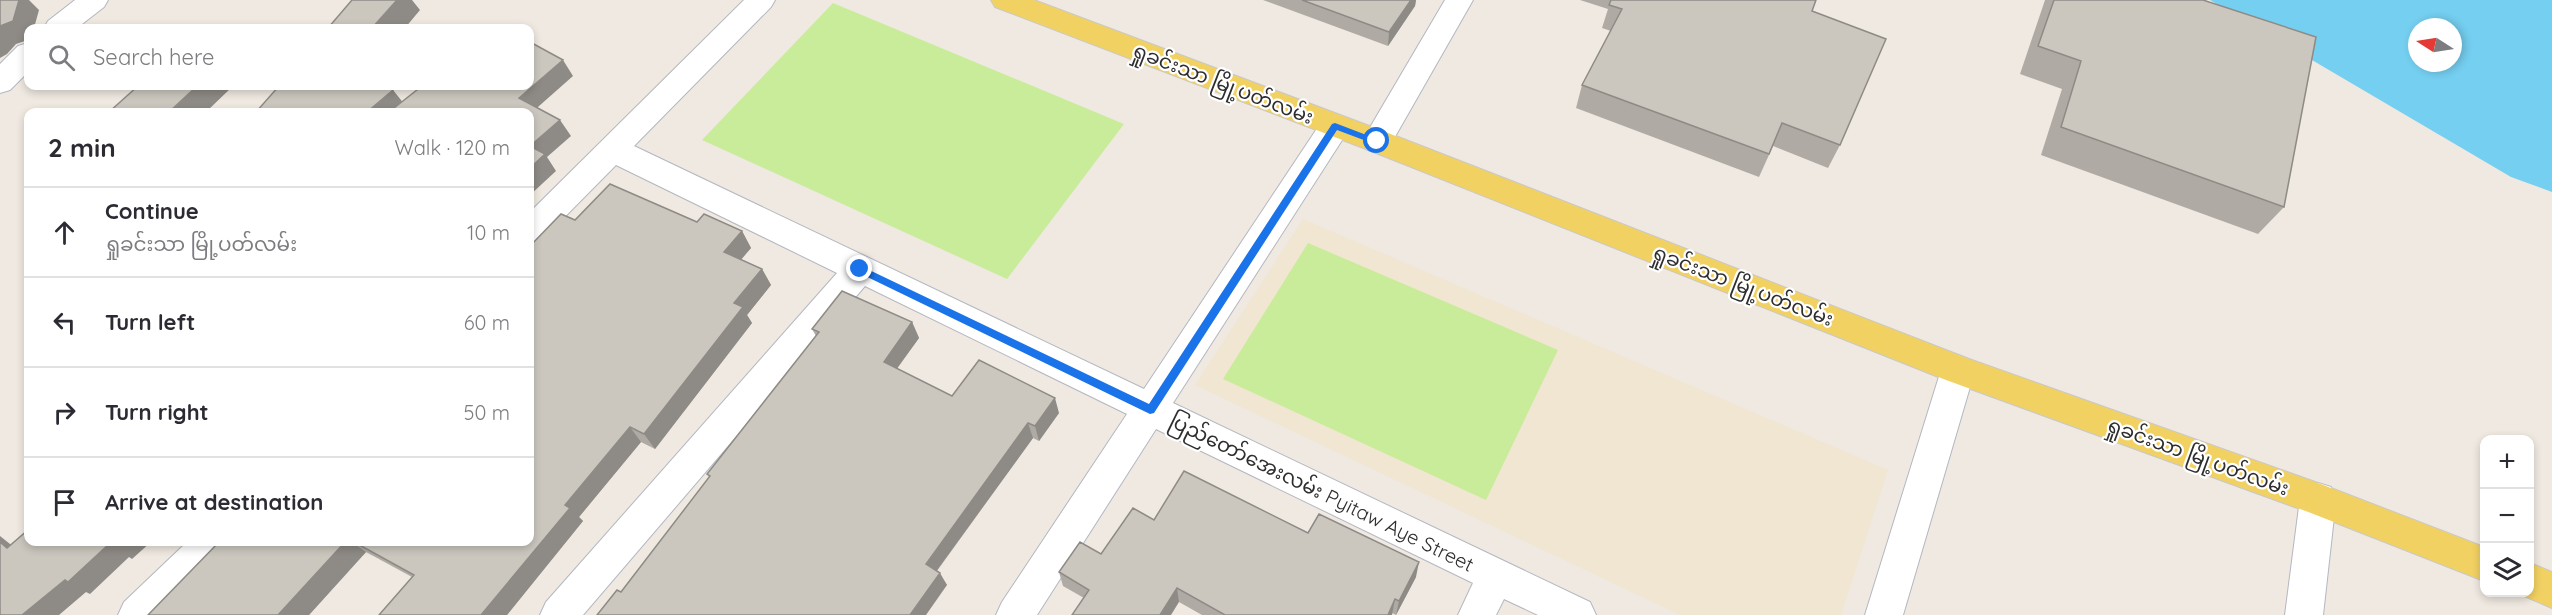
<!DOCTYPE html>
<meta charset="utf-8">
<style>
body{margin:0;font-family:Quicksand,"Noto Sans Myanmar",sans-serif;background:#f7f7f7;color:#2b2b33}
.controls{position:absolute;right:18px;bottom:18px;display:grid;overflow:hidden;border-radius:12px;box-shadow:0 3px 9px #0003}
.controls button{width:54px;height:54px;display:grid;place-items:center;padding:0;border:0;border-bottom:2px solid #e1e1e2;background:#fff;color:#2b2b33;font:30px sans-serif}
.compass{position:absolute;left:2408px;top:18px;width:54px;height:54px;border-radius:50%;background:#fff;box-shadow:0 3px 9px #0003;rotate:282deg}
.stop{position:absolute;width:18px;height:18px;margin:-14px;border:4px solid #1a73e8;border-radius:50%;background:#fff}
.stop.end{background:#1a73e8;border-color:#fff;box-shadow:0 2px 6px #0008}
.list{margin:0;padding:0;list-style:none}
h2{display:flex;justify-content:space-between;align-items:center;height:78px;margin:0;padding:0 24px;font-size:26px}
h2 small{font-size:20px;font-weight:400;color:#7c7c81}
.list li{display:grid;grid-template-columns:39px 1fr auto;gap:18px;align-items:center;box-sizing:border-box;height:90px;padding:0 24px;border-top:2px solid #e1e1e2}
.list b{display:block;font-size:22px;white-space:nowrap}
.list p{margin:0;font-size:20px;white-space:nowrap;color:#7c7c81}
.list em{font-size:20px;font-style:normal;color:#7c7c81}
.icon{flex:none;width:33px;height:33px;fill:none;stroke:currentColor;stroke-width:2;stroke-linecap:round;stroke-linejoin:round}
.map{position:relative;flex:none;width:2552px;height:615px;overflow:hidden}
.search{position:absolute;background:#fff;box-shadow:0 3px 9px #0003;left:24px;top:24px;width:510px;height:66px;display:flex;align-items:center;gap:15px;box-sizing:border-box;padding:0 21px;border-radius:12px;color:#7c7c81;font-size:22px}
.panel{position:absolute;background:#fff;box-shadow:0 3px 9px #0003;left:24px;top:108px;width:510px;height:438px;border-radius:12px}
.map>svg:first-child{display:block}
</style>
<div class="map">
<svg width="2552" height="615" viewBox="0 0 2552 615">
<rect width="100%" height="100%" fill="#efe9e1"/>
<path fill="#f0e6d1" d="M1303,219L1888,470L1841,615H1680L1195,385Z"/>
<path fill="#c9ec9a" d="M833,3L1124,124L1007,279L702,140Z
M1308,243L1558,350L1486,500L1223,379Z"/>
<path fill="#75cff0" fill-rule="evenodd" d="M2210,0H2552V192L2511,177ZM2417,27H2453V63H2417Z"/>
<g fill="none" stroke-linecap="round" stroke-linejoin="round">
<defs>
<path id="minor" d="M75,0H108L104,7L77,28H44L48,21Z
M744,0H775L771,7L634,146L1144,389L1324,118L1335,114L1346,118L1350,126L1346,134L1173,403L1590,602L1596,615H1538L1504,599L1496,615H1458L1473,583L1156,429L1037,615H996L1002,602L1127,414L865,286L583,615H540L546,602L837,273L616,165L541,241L530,245V212Z
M1445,0H1473L1388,149L1377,153L1366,149L1362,141Z
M28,43V72L10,90L0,93V64L18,46Z
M1958,355L1970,360L1975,370L1903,615H1865L1941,370L1946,360Z
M2318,483L2331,487L2336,499L2323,615H2285L2300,499L2305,487Z
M187,542H230L225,554L163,615H118L124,602Z"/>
<path id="primary" d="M991,0H1034L1388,133L1969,359L2318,483L2484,547V581L2311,513L1946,380L1366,149L995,7Z
M2530,563L2552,572V608L2517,593L2530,592Z"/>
</defs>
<use href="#minor" stroke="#b4b7c1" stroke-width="2"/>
<use href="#primary" stroke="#c9c9c9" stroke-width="2"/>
<use href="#minor" fill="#fff" fill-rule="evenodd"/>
<use href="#primary" fill="#f2d163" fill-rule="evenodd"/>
</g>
<path fill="#afaba4" d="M1263,0H1416L1415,6L1388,46Z
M1580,0H1816L1812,11L1840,145L1828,168L1773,146L1759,177L1576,108L1582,85L1611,31L1602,28L1608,9Z
M2045,0H2203L2284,207L2258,234L2041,155L2062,89L2020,74Z
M610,184L697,222L704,214L742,231L751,248L741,259L762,269L771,285L747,315L752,323L655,449L641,442L579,517L583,521L507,615H379L412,577L366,552L309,615H148L219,542H530V246L561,214L575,220Z
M912,322L919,338L897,368L952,396L1059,413L1039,441L1033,438L937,571L947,585L621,592L709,477L707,474L816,336L812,329Z
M1154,520L1308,533L1416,577L1396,615L1392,613V615H1202L1179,602L1084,598L1063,586L1059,572L1101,554Z"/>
<path fill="#8e8b86" d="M19,0H29L39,10L34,28H28V40L16,44L7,54L0,58V26Z
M397,0H412L420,10L405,28H372Z
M1411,0H1416L1415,6L1388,46L1389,32Z
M563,60L573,76L530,114L519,98Z
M197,86H233L206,112H169Z
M393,90L409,110L405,112H367Z
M560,120L571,136L547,157L556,171L530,195V146Z
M742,231L751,248L734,268L724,252Z
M762,269L771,285L747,315L752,323L655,449L644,434L734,303Z
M912,322L919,338L891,377L884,362Z
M1055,398L1059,413L1039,441L1035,426Z
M1028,423L1033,438L932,577L926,564Z
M630,427L641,442L579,517L583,521L507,615H481L565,505Z
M0,536L30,560L7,548L0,542Z
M117,542H151L132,559L129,557L90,594L86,592L59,615H22L109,544Z
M345,542H352L366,552L309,615H282L279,614Z
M1419,562L1416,577L1396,615L1399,601Z
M940,573L947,585L926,615H910Z
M1177,588L1179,602L1171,615H1160Z
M1395,599L1392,615H1388Z"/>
<path fill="#cbc7bf" stroke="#8e8b86" stroke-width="1.5" d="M0,0H19L13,21L0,26Z
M352,0H397L372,28H328Z
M1302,0H1411L1389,32Z
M1611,0H1816L1812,11L1886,39L1840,145L1782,123L1769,154L1582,85L1622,9L1609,5Z
M2054,0H2203L2316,37L2284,207L2061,127L2081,61L2038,46Z
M530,42L563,60L519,98L560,120L530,146L545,154L530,168V112H389L422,86H530Z
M138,86H197L169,112H109Z
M279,86H385L393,90L367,112H256Z
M610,184L697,222L704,214L742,231L724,252L762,269L734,303L743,307L644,434L630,427L565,505L570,508L481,615H379L414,575L354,542H530V246L561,214L575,220Z
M842,291L912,322L884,362L952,396L979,360L1055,398L1035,426L1028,423L926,564L940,573L910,615H597L617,590L621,592L710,476L707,474L819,332L812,329Z
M1184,471L1308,533L1319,514L1419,562L1399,601L1395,599L1388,615H1225L1177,588L1160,615H1072L1089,590L1059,572L1080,542L1101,554L1133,508L1154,520Z
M28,530V542H117L112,547L109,544L68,582L65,580L22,615H0V542L7,548Z
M219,542H345L279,614L282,615H148Z"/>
<path fill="#1a73e8" d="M1335,123L1382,141L1377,145L1337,130L1154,413L1150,414L857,272L855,269L857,267H863L1149,404L1332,124Z"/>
<g text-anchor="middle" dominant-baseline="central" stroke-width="4.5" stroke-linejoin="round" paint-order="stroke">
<g font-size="20" fill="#2e2e2e" stroke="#fff">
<text transform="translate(1223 83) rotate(21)">ရှုခင်းသာ မြို့ပတ်လမ်း</text>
<text transform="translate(1743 285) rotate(21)">ရှုခင်းသာ မြို့ပတ်လမ်း</text>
<text transform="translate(2198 456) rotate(20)">ရှုခင်းသာ မြို့ပတ်လမ်း</text>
<text transform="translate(1322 492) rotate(26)">ပြည်တော်အေးလမ်း Pyitaw Aye Street</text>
</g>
</g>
</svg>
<div class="controls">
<button>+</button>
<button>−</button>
<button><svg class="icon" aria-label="layers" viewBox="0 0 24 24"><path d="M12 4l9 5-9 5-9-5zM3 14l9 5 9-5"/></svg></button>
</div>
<svg class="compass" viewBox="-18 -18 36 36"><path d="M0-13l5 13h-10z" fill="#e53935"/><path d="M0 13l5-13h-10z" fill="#7c7c81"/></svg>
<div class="stop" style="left:1377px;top:141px"></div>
<div class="stop end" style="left:860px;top:269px"></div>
<div class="search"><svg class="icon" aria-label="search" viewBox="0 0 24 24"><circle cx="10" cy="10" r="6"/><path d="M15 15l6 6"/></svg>Search here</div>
<section class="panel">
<h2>2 min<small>Walk · 120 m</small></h2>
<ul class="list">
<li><svg class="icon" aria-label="ahead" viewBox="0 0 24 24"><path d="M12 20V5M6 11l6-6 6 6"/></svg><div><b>Continue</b><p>ရှုခင်းသာ မြို့ပတ်လမ်း</p></div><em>10 m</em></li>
<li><svg class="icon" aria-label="left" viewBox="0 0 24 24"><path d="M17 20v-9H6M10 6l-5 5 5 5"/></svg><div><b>Turn left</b></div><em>60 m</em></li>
<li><svg class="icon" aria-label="right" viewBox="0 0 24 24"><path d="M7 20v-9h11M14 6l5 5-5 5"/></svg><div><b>Turn right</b></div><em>50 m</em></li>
<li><svg class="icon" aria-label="arrive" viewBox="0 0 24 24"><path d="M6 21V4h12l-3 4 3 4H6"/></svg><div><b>Arrive at destination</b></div></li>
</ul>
</section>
</div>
